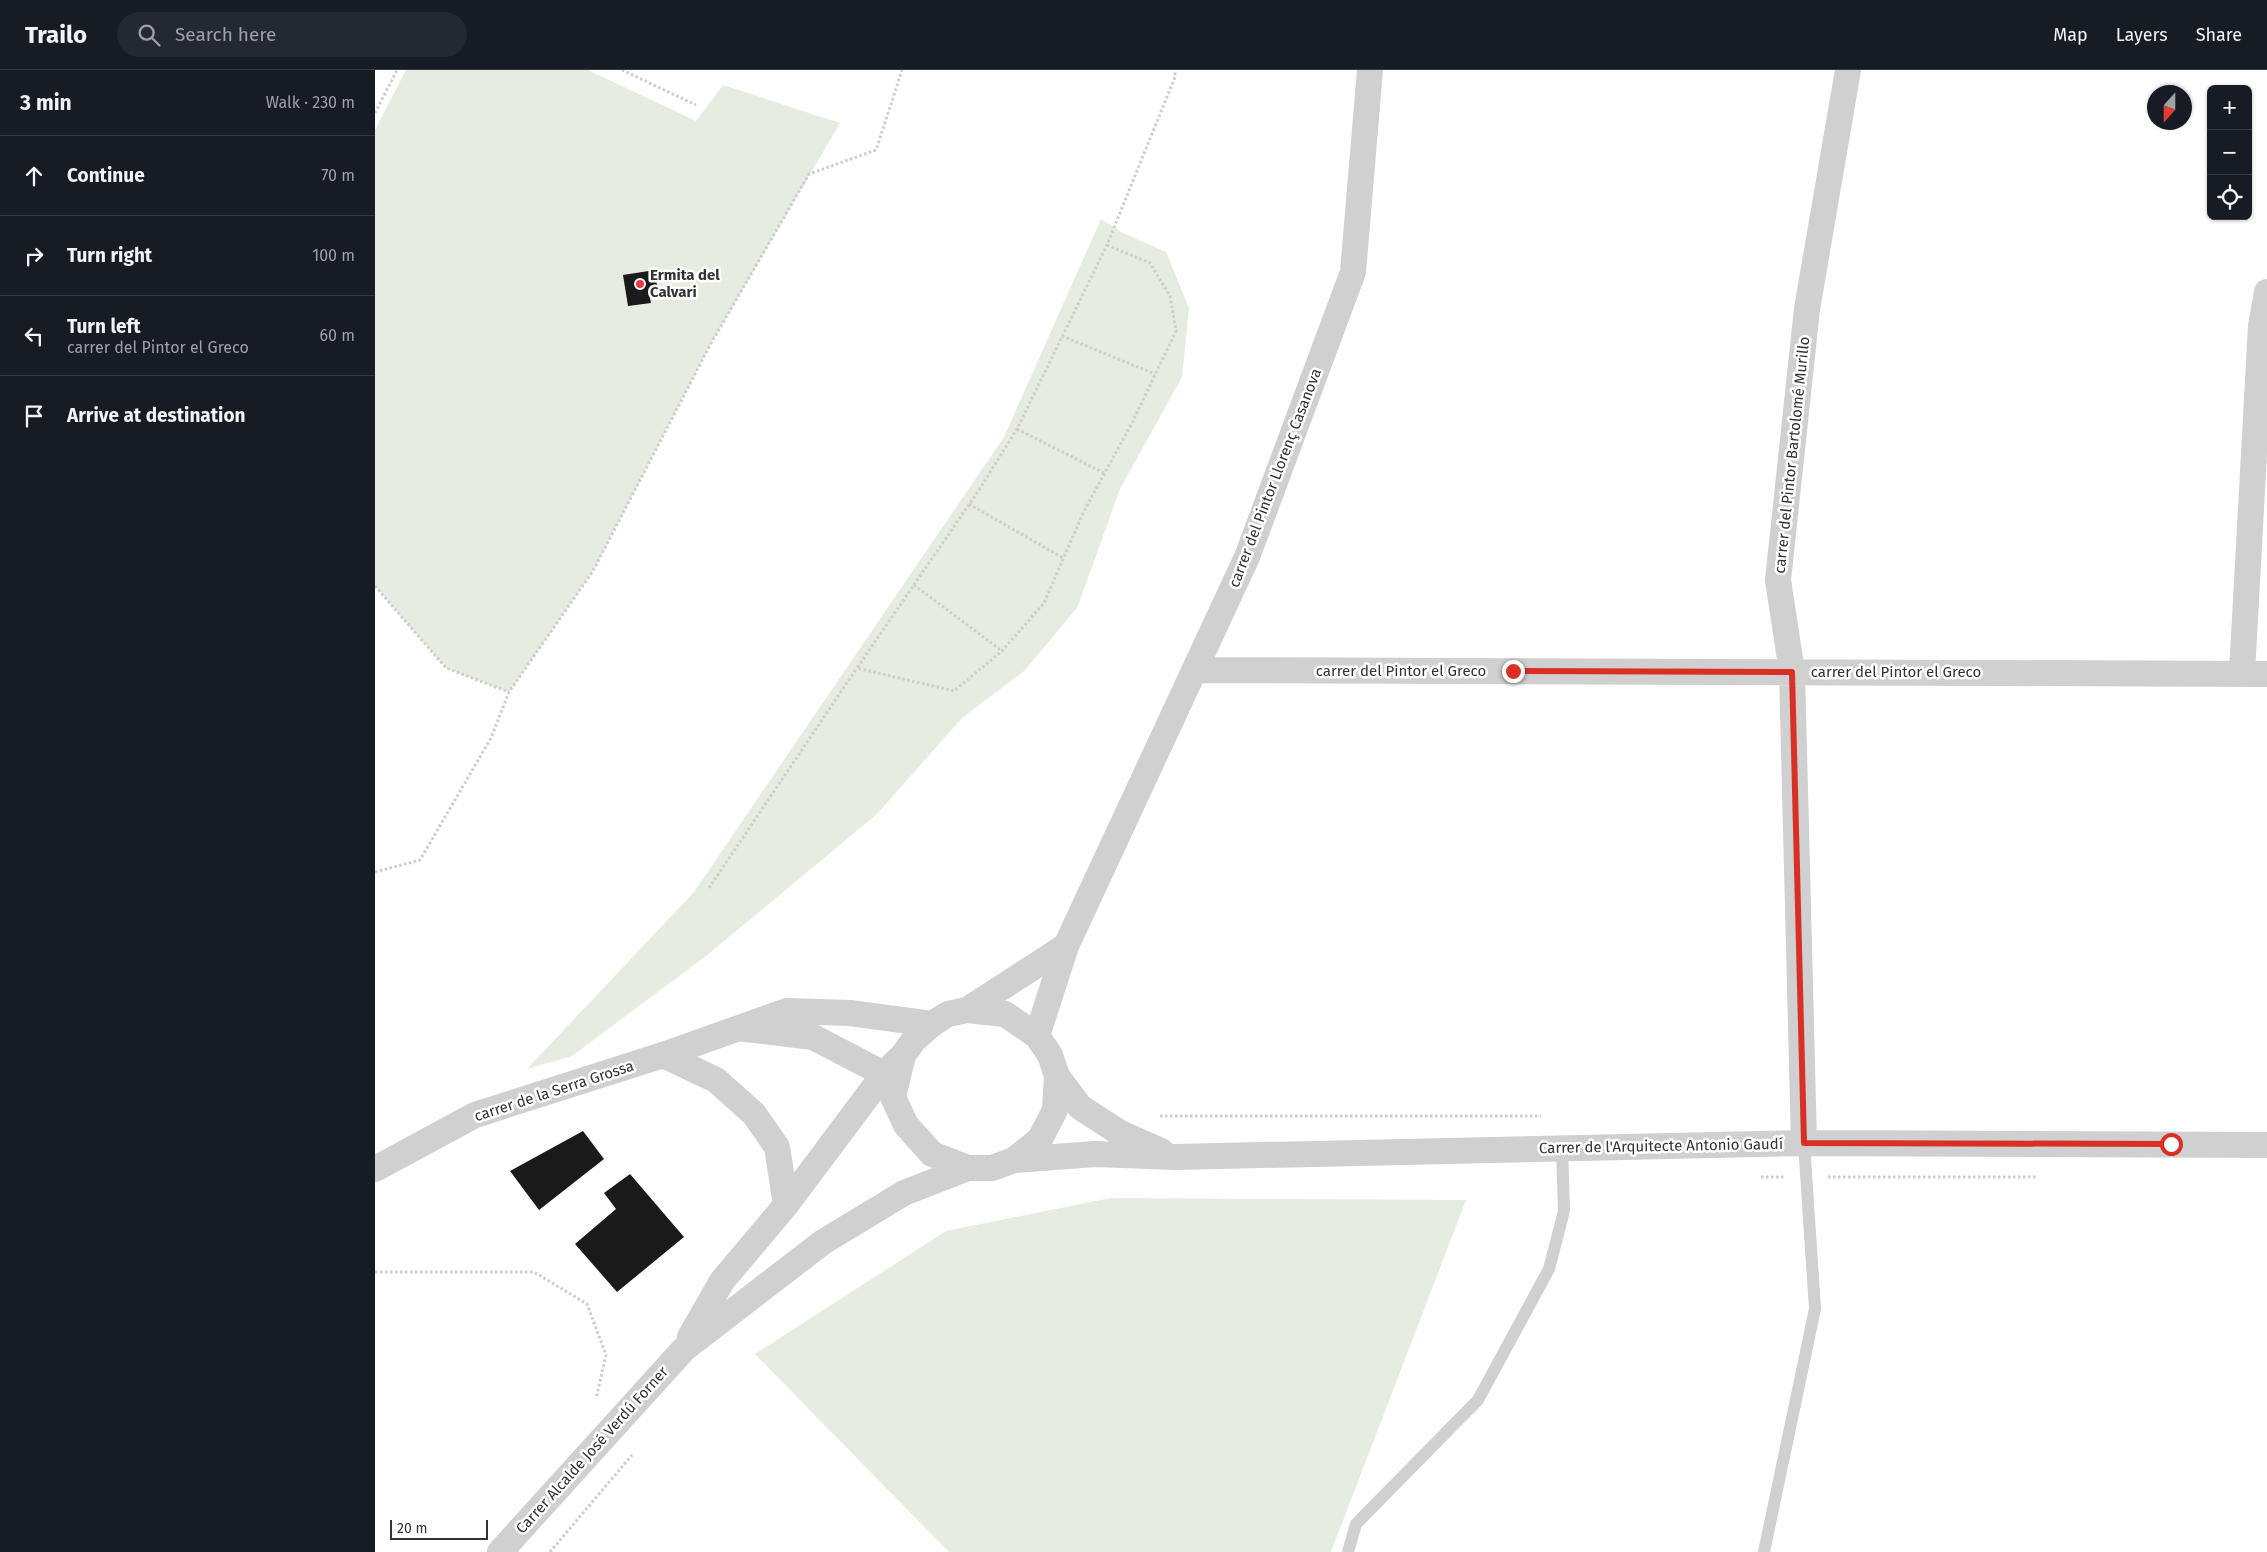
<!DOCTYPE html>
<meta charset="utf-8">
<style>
body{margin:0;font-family:"Fira Sans",sans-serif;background:#242831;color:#f1f3f6}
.controls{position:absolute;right:15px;top:15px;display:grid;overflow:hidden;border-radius:8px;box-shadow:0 1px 4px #0004}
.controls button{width:45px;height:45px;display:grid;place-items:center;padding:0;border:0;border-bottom:1px solid #363941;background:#171b24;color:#f1f3f6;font:25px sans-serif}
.compass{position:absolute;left:1772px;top:15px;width:45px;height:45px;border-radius:50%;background:#171b24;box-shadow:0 1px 4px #0004;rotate:201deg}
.scale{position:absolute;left:15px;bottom:12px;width:98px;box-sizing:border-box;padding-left:5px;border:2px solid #333;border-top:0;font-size:14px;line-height:18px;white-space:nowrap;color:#333;-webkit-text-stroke:4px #fff;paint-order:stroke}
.stop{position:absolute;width:15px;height:15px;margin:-11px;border:4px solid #d93025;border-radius:50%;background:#fff}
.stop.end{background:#d93025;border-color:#fff;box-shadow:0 1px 5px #0008}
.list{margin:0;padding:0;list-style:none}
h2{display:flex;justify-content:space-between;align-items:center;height:65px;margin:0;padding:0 20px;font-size:21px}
h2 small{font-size:16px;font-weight:400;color:#9ea1a6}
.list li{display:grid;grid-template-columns:32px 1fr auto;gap:15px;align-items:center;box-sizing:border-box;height:80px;padding:0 20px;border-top:1px solid #363941}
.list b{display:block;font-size:19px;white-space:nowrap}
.list p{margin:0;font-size:16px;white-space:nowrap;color:#9ea1a6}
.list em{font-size:16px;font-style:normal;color:#9ea1a6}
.icon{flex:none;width:28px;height:28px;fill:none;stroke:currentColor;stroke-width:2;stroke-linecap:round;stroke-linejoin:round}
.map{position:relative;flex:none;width:1892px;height:1482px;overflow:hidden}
header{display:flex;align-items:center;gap:30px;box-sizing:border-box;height:70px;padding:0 25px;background:#171b24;border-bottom:1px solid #363941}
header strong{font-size:24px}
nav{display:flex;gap:28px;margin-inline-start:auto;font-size:18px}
.search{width:350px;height:45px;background:#242831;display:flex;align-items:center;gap:12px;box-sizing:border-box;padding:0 18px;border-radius:28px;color:#9ea1a6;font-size:19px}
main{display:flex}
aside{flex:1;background:#171b24}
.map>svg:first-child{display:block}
</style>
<header>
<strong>Trailo</strong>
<div class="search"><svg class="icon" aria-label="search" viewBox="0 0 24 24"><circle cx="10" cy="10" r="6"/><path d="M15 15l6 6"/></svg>Search here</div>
<nav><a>Map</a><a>Layers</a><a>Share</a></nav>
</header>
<main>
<aside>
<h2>3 min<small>Walk · 230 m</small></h2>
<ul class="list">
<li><svg class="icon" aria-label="ahead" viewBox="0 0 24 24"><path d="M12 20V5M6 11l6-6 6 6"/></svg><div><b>Continue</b></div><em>70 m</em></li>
<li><svg class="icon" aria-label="right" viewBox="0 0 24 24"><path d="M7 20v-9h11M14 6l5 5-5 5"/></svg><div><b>Turn right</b></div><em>100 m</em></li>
<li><svg class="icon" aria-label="left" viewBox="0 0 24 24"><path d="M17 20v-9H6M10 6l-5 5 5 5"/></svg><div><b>Turn left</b><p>carrer del Pintor el Greco</p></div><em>60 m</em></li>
<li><svg class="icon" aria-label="arrive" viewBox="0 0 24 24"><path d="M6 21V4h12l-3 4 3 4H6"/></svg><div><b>Arrive at destination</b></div></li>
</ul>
</aside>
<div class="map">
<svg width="1892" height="1482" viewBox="0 0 1892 1482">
<rect width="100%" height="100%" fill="#fff"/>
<path fill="#e6ecdf" d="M31,0H213L321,51L348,15L465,53L335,275L218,501L134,622L71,598L0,516V60Z
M726,149L748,163L791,182L814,238L807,307L745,419L702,538L649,601L587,648L502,744L331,886L197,986L152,999L319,822L629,367Z
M736,1128L1091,1130L956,1482H574L380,1284L571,1161Z"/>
<path fill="#1a1a1a" d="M280,200L283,223L274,224L276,233L253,236L248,205Z
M208,1061L229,1089L164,1140L135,1101Z
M255,1104L309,1167L242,1222L200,1174L241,1139L229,1123Z"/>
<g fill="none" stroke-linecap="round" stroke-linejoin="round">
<path stroke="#cdcdcd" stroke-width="3" stroke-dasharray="2.5 2.5" stroke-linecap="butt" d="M247,0L321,35
M0,43L22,0
M732,175L775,193L795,226L801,261L757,353L709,441L669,533L627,581L579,621L482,598L604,420L642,359L732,175L800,7V0
M687,266L780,304
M642,359L729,403
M594,434L688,488
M539,515L627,581
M0,516L71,598L134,622
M0,802L45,790L116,668L134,622L218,501L335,275L434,104L501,80L527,0
M334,818L482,598
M785,1046H1166
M1386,1107H1409
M1453,1107H1662
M0,1202H159L212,1234L231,1285L221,1329
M175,1482L257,1385"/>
<path stroke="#d0d0d0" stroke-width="12" d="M973,1482L981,1454L1103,1330L1174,1199L1189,1141L1187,1078
M1389,1482L1440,1239L1429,1073"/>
<path stroke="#d0d0d0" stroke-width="26" d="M820,600L1892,604
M1867,603L1886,256L1892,222
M592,940L630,944L662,966L675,985L682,1006L680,1040L665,1069L639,1090L617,1098H593L557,1084L531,1055L518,1027L528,985L539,970L557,954L573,944Z
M592,940L691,876
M370,959L438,967L509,1004L515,1020
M662,966L691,876L872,487L978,202L995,0
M288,985L341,1010L379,1044L402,1077L411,1135
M682,1006L705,1037L745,1063L786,1081
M1429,1073L1417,602L1403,510L1432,239L1473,0
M639,1090L720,1084L801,1087L1429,1073L1892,1075
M0,1099L100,1045L288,985L412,941L475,943L557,954
M315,1267L347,1211L411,1135L509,1004L525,988
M125,1482L309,1279L448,1172L529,1123L593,1098"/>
</g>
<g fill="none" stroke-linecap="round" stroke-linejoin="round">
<path stroke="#d93025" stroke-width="6" d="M1138,601L1417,602L1429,1073L1796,1074"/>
</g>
<circle fill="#e63946" stroke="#fff" stroke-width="2" cx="265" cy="214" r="5"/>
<g text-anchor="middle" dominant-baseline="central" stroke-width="5" stroke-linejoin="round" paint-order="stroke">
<g font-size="15" font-weight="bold" fill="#333" stroke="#fff" text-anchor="start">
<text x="275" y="205">Ermita del<tspan x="275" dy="17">Calvari</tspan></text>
</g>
<g font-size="15" fill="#333" stroke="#fff">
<text transform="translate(1417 385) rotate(-84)">carrer del Pintor Bartolomé Murillo</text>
<text transform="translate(900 408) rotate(-69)">carrer del Pintor Llorenç Casanova</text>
<text x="1026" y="601">carrer del Pintor el Greco</text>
<text x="1521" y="602">carrer del Pintor el Greco</text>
<text transform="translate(179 1021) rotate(-18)">carrer de la Serra Grossa</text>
<text transform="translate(1286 1076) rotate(-1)">Carrer de l'Arquitecte Antonio Gaudí</text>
<text transform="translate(217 1380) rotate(-48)">Carrer Alcalde José Verdú Forner</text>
</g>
</g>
</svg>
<div class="controls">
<button>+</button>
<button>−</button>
<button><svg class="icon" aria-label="locate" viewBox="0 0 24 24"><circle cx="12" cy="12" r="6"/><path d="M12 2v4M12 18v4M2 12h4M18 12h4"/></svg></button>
</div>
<svg class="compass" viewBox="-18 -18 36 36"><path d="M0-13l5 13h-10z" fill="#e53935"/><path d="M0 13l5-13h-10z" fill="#9ea1a6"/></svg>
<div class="scale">20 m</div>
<div class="stop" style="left:1796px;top:1074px"></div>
<div class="stop end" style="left:1138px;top:601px"></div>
</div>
</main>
